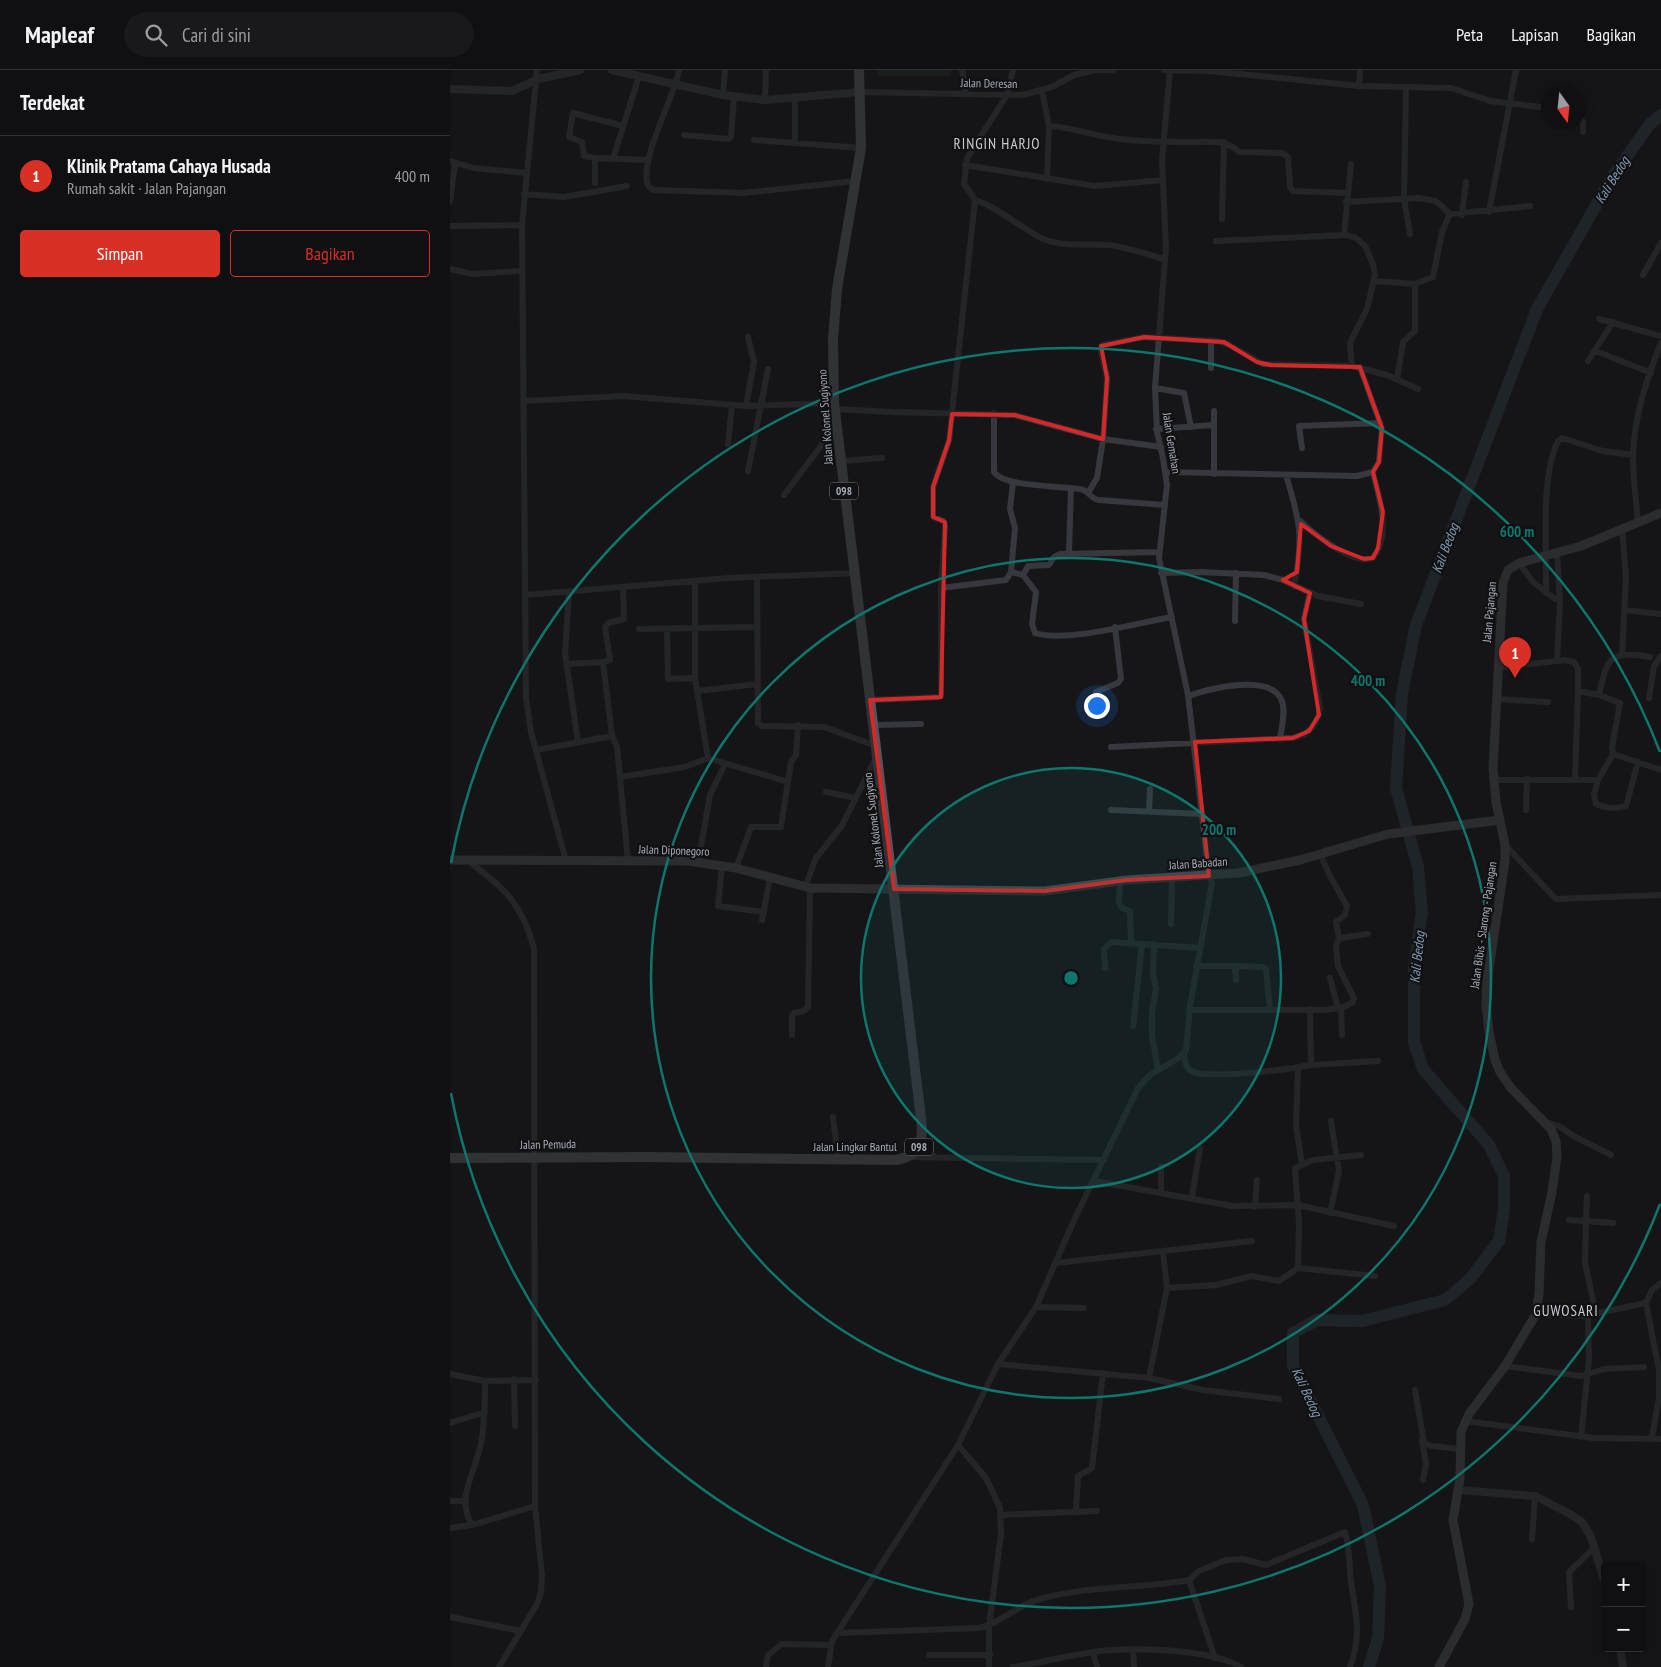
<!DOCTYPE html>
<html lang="id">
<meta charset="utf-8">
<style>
body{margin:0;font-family:"PT Sans Narrow",sans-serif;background:#19191b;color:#f1f3f6}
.controls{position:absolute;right:15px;bottom:15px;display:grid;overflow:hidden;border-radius:5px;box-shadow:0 2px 12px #0003}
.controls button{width:45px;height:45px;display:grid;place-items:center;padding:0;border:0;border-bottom:1px solid #303032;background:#101012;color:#f1f3f6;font:25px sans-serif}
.compass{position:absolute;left:1091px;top:15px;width:45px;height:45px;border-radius:50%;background:#101012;box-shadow:0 2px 12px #0003;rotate:165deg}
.you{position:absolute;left:646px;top:635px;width:18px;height:18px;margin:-12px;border:4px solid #fff;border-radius:50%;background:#1a73e8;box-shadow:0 0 0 8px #1a73e833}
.badge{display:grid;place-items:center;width:32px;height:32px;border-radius:50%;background:#d93025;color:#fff;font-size:16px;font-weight:700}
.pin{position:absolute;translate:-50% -41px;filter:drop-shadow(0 1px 2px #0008)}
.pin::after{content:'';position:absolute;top:26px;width:18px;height:15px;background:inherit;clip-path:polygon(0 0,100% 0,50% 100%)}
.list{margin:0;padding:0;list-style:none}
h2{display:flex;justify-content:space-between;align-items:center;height:65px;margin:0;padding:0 20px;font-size:21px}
h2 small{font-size:16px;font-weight:400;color:#9c9d9f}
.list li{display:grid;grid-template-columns:32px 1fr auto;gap:15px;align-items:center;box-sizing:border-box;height:80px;padding:0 20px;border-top:1px solid #303032}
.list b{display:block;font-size:19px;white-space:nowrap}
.list p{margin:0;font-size:16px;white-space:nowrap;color:#9c9d9f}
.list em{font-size:16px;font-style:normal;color:#9c9d9f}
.actions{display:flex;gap:10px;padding:15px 20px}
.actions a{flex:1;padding:11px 0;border:1px solid #d93025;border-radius:5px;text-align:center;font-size:18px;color:#d93025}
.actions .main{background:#d93025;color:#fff}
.icon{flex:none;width:28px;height:28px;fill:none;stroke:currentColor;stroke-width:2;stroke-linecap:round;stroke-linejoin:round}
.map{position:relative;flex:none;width:1211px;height:1597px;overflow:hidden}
header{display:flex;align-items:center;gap:30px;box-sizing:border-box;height:70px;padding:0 25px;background:#101012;border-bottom:1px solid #303032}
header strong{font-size:24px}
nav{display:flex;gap:28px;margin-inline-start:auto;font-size:18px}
.search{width:350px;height:45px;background:#19191b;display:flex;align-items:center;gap:12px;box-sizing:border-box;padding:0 18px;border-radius:28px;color:#9c9d9f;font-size:19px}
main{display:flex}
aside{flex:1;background:#101012}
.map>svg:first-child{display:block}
</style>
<header>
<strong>Mapleaf</strong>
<div class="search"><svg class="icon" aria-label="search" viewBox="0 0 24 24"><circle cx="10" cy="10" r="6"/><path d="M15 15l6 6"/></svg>Cari di sini</div>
<nav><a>Peta</a><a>Lapisan</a><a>Bagikan</a></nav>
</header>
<main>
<aside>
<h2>Terdekat<small></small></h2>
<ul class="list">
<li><span class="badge">1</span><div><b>Klinik Pratama Cahaya Husada</b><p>Rumah sakit · Jalan Pajangan</p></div><em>400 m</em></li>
</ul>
<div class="actions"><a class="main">Simpan</a><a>Bagikan</a></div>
</aside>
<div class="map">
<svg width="1211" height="1597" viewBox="0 0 1211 1597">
<rect width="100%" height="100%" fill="#161618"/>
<path fill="#1e261f" d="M428,0H501V6H428Z"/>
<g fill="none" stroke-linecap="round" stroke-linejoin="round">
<path stroke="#2c353c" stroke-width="12" d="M919,1597L928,1568L930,1516L913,1435L843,1296V1263L867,1250L912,1251L995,1230L1020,1209L1049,1171L1054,1139V1106L1039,1075L973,999L964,972V897L972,842L968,797L946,718L952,623L966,555L1087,239L1161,109L1199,55L1211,45"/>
<path stroke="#37383d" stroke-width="6" d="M87,0L72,155L76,628L81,662L116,791
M229,0C223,31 192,83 197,112C197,116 200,118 204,120L294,123L406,111
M512,0L516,24
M714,0L759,1L909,16L910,0
M909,16L1001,18L1040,31L1098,38
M956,18L954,129L960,164
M592,21L599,56L597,109
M410,22L573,25L602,17L624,5L645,0H663
M273,25L275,0
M315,30L316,0
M1128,46L1133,52V62
M599,56C621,57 641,65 663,68C689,72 716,72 743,72C761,72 776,69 789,82L832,83L838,87L840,117L843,121L897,123
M234,65L279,69L281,67L284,27
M304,70L411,78
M345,72V28
M145,88L134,86L132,72L119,67L123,43L173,56
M163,89L189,6
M0,91L23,98L77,103
M515,95L645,116L713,110
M145,113V88L198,90
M74,124L114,127L177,116
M0,131L5,94
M526,131L514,114L517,88L557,25L563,0
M896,132L969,128L986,131L1000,144
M1039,142L1066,0
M1012,145L1016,112
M772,149L774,72
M0,156L72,155
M894,165L901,94
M766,171L896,165L906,168L915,176L923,194L925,205L917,239L900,273L902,296
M0,199L22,204L72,201
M1193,205L1211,173
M924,211L965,214L983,207L992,162L1000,144L1080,136
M1149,249L1211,266
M761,270V298
M1146,281L1201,303
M1138,291L1163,252
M947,309L953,272L965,261V214
M705,318L734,323L741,357
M74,331L174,326L296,336L384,333
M296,336L304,292L298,267
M384,339L441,342L565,345L653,369L711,377
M544,343V402C553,417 611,416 630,419C639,420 640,429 649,430L715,435
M706,359L764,355
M278,374L282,335
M852,378L849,356L931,353
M390,391L432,388
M298,401L318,299
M715,402L907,406L923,402L929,392L932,358L910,297
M764,404V341
M836,405C850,451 854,468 844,516
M563,412L560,439L565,458L561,502L573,505L586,522L582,554L585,563C618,573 686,553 722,547
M638,423L647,408L653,369L657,308L651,282L652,275L694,267L768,271L778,274L813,294L902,296L937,305L968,319
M334,425L386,356
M850,451C864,464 903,496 923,488C942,466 929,426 923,402
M1188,452C1186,430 1183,408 1183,386C1184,349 1197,307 1211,273
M1172,459L1176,508L1172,585
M619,483L621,418
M1069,493L1083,512L1105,529
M711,503L750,502L814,505L833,510L868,526L911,534
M573,505L578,496L599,495L604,487L610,484L709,482
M307,507L308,653L312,656L374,657L426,676
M245,511V608L258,688
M491,518L556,510L561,502
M119,523L115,583L128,672
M1096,523C1097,482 1090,406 1108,371L1112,368L1153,381L1183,385
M76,525L279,508L405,503
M1174,540L1211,544
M785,551L786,503
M189,559L307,557
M217,559L218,609L245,608
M1107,590L1110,532L1107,483
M153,592L162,666L167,676L178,791
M117,594L153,592L160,590L155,557L158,553L174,549L173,518
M1047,598L1115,590L1124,592L1128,599V621L1149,625L1170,633L1162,677L1163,684L1211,700
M247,621L307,614
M646,622L668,613L671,609L665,557
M1149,625C1157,588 1159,580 1200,587
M739,626C759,618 822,603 832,631C836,642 831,659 830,670
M1199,628L1204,596L1211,586
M1045,629L1098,632
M420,630L488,627L491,625V518L495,456L493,451L483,447V417L499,370L525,131C537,130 576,161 591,168C614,178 634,173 658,175C678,177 696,184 714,189
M424,655L471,654
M661,677L843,668L855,664L863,657L869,645L870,638L854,549L860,523
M86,680L162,666
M170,707L235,697L258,688L338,712
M1125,709L1128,621
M1043,710H1148L1144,724L1146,734C1154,738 1168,739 1176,736L1188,692
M1148,710L1163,684
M376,722L406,728
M661,740L752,744
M1076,740L1077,709
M699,741L700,719
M1055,775L1106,829L1211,825
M870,784L880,806L897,836L895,845L886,852L889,868L886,876L888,896L904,928L903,932L891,938L892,965
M18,791C54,817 72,834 84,878L85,1436L92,1506L91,1522L87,1534L49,1597
M248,793L260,725L275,694
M272,796L268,836L314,842
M286,798L301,757H331L341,692L346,685L348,655
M670,811L669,833L672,838L680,841L681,873
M355,817L366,788L391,757L426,688
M312,850L320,808
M721,854L722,807
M889,868L918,864
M704,874L703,903L706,919L702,943V965L708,1000
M746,896H785L786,910
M785,896L813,897L816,899L820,940H874L891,938
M655,898L654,879L661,872L750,878
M880,908L888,938
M740,940H820
M683,956L692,874
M342,965V946L344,943L354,941L358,937L360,818
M734,984C735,989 735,998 741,1001C758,1010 840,999 861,995L860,939
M861,995L928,991
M848,998L846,1056L852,1094
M383,1047L388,1088
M1096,1052L1109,1056L1125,1067L1161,1085
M470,1076L485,1087
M459,1087L654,1090
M644,1111L782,1136L848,1135L944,1156
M711,1122V1096
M742,1127L750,1078
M805,1137L807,1110
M880,1143L889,1101L881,1051
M1119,1150L1136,1151L1137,1126
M713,1182L717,1218L766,1215L801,1206L829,1211L848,1198L925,1206
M606,1193L802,1171
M848,1198L849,1153L845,1098L863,1090L911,1085
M1196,1233L1209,1301V1327L1202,1367
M586,1237L634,1238
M1086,1244L1133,1246L1196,1233L1202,1220L1211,1213
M1146,1244L1135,1193L1136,1151L1163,1153
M548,1294L699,1308L753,1320L829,1329
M1055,1296L1131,1306L1154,1299L1194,1297
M0,1304L35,1311L86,1310
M699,1308L717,1218
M64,1309L65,1356
M35,1311C35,1332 35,1353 31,1373C26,1402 5,1427 22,1455L85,1436
M965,1320L974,1373L981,1376L1010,1379
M1015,1351L1144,1368L1211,1369
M0,1353L35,1342
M1131,1367L1139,1289L1138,1245
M972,1370L976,1394L973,1410
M508,1375L536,1408L550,1438L551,1464L539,1556V1597
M0,1431H14
M626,1440L628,1406L642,1398L653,1303
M551,1445L647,1441
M0,1458L22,1455
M1082,1469L1085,1426
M739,1510L749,1501L776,1490L793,1489L816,1495L895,1462C900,1479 899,1495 901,1512C906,1545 912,1565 900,1597
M1121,1537L1119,1502L1145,1477
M0,1547L71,1561
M388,1563L528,1558C548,1555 567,1535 590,1529C639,1515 690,1519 739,1510L765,1588
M683,1581L684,1597
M643,1582L647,1597
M479,1585H540
M316,1597L318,1585L332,1574L380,1575
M378,1597L382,1571L508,1375L548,1294L586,1237L625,1148L688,1018L700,1005L727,989L736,981L740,936L762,813L759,806L738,625L709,488L717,415L713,388L707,362L705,318L716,177L712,91L720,0
M563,1597C590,1593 616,1586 643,1582C680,1577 758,1578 791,1597"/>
<path stroke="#37383d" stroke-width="8" d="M162,0L273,25L315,30L410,22
M0,19L62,21L88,9L130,0
M1008,1420L1085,1426L1120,1444L1132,1452L1141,1467L1155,1513
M1170,1578L1173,1597"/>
<path stroke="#45474d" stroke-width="9" d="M0,790L238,791L286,798L360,818L595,821L677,810L789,803L850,790L938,764L1050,750
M989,1597L1015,1549L1019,1534L1003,1450L1010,1408L1011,1362L1019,1344L1055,1296L1086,1244L1089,1223L1091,1172L1102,1122L1107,1087L1106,1071L1101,1059L1061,1018L1050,1002L1045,990L1039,962L1036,934L1037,912L1055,791V775L1046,732L1043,698L1053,513L1058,500L1069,493L1131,476L1211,443"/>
<path stroke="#53555c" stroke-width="10" d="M0,1088L196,1087L446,1090C471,1086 474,1070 471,1048L384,333L383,269L387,219L411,78L409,0"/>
</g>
<path d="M0 0H1211V1597H0ZM694,267L774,272L807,292L821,295L910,297L932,358L929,392L923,402L933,442L928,478L923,488L914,489L881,476L851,454L847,502L833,510L860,523L854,549L869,645L859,661L843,668L745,672L759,806L677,810L595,821L444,819L420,630L491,627L495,452L483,447V417L499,370L502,344L565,345L653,369L657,308L651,276Z" fill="#161618" fill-opacity=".55" fill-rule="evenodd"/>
<path fill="none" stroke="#d62828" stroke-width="4" stroke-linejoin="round" d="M694,267L774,272L807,292L821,295L910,297L932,358L929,392L923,402L933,442L928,478L923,488L914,489L881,476L851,454L847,502L833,510L860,523L854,549L869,645L859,661L843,668L745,672L759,806L677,810L595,821L444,819L420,630L491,627L495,452L483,447V417L499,370L502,344L565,345L653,369L657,308L651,276Z"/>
<circle cx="621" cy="908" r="210" fill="#0f766e" fill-opacity=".12"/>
<g fill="none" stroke="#0f766e" stroke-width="2.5">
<circle cx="621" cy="908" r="210"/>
<circle cx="621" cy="908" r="420"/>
<path d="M1210 1134A631 631 0 0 1 1 1023M1 793A631 631 0 0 1 1210 682"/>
</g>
<g text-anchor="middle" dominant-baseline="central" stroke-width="4.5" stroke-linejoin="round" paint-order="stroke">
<g fill="#111113" stroke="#7b7e86" stroke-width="1">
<rect x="380" y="412.5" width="28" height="17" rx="4"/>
<rect x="455" y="1068.5" width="28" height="17" rx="4"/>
</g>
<g font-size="11" font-weight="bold" fill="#a8adb8">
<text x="394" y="421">098</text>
<text x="469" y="1077">098</text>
</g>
<g font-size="12" fill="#a8adb8" stroke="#111113">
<text transform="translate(539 13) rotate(1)">Jalan Deresan</text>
<text transform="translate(375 347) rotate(-94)">Jalan Kolonel Sugiyono</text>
<text transform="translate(722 373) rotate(81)">Jalan Gemahan</text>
<text transform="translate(1039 542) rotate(-85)">Jalan Pajangan</text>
<text transform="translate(423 750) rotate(-97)">Jalan Kolonel Sugiyono</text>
<text transform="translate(224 780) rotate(2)">Jalan Diponegoro</text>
<text transform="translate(748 793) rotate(-4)">Jalan Babadan</text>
<text transform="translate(1033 855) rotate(-82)">Jalan Bibis - Slarong - Pajangan</text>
<text transform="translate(98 1074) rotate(-1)">Jalan Pemuda</text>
<text x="405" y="1076">Jalan Lingkar Bantul</text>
</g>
<g font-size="14" font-style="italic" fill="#7f9bb3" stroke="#111113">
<text transform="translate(1162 110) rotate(-58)">Kali Bedog</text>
<text transform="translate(995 478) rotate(-69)">Kali Bedog</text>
<text transform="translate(967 887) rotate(-84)">Kali Bedog</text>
<text transform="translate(857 1322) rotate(65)">Kali Bedog</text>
</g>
<g font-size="15" letter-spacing="1" fill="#c9ccd4" stroke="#111113">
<text x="547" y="73">RINGIN HARJO</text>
<text x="1116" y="1240">GUWOSARI</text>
</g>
</g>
<circle cx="621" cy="908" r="8" fill="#0f766e" stroke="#111113" stroke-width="2.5"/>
<g font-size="15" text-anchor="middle" font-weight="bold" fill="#0f766e" stroke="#111113" stroke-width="4.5" stroke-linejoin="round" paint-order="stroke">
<text x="1067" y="467">600 m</text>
<text x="918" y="616">400 m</text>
<text x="769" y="765">200 m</text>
</g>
</svg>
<div class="controls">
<button>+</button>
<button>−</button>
</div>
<svg class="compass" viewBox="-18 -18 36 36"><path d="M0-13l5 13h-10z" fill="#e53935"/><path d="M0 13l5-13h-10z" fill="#9c9d9f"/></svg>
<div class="you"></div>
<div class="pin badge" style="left:1065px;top:608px">1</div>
</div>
</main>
